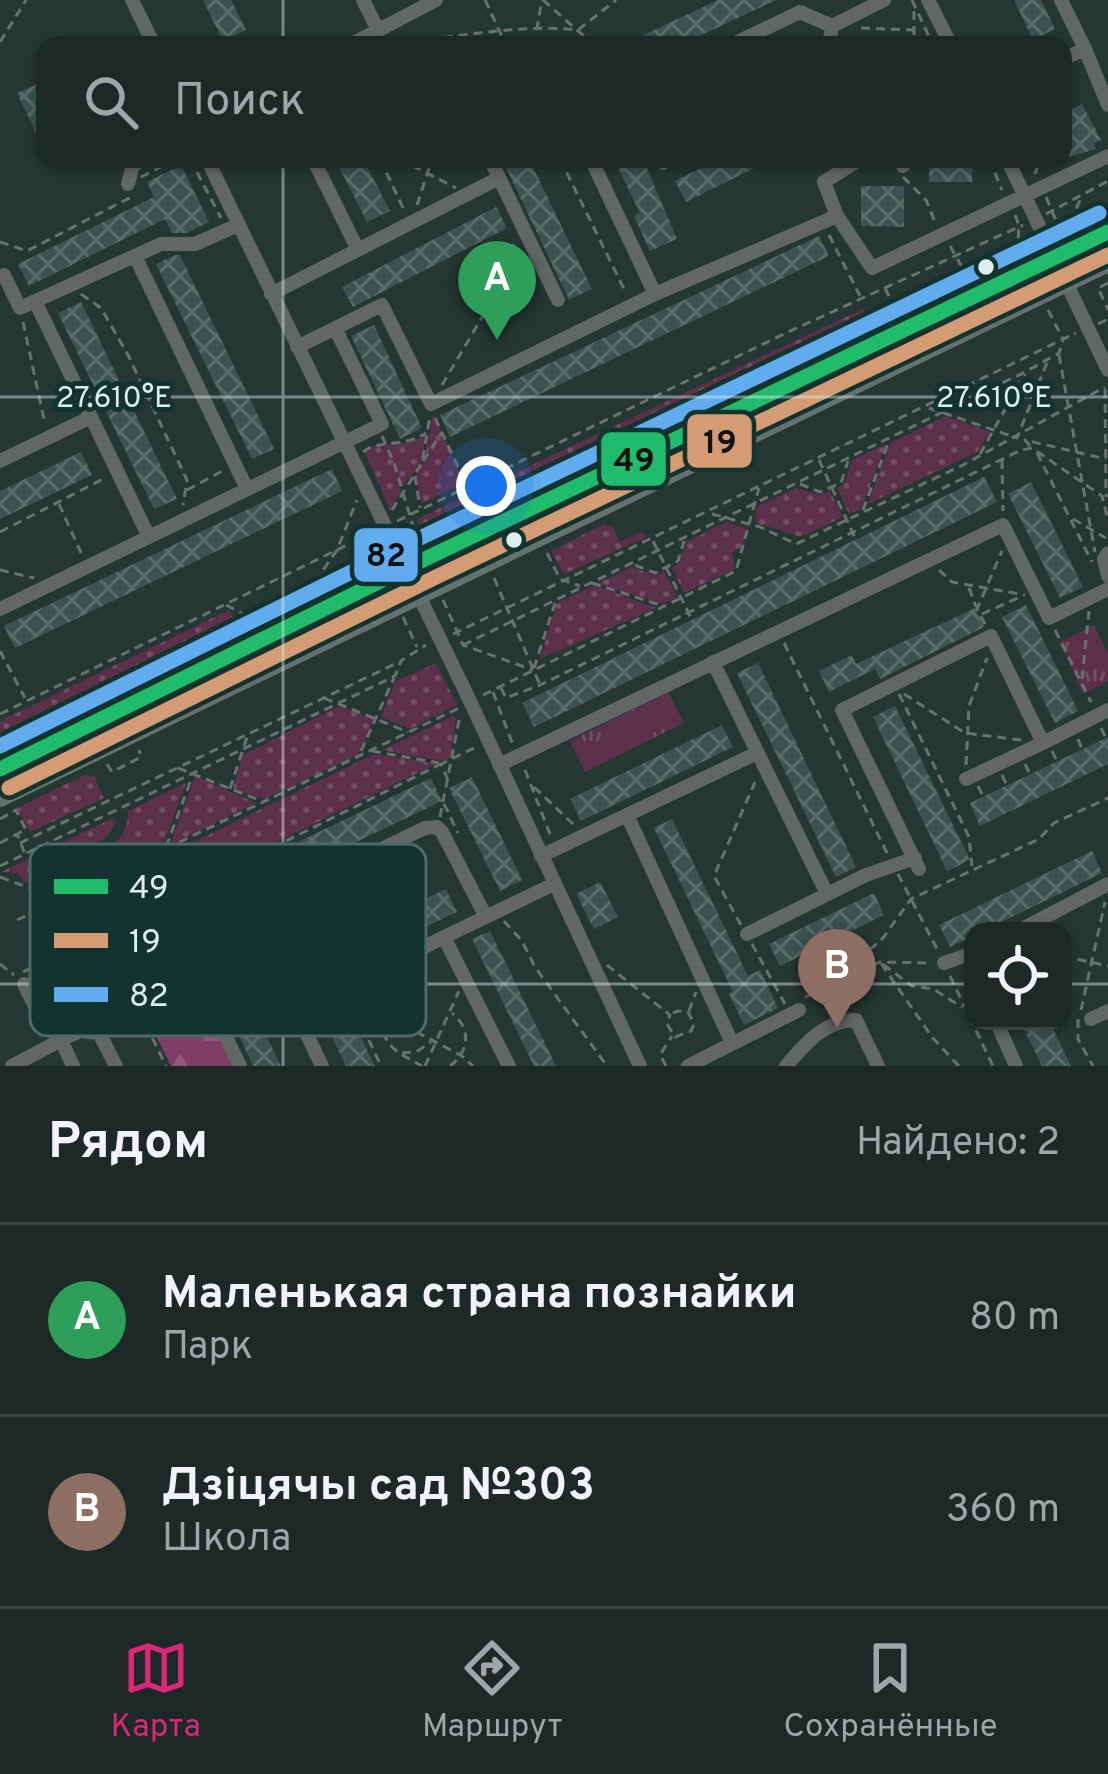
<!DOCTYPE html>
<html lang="ru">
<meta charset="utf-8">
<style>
body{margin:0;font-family:Overpass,sans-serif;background:#25312e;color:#f1f3f6}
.controls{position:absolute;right:36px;bottom:36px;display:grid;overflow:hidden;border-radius:24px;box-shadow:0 3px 9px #0004}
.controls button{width:108px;height:108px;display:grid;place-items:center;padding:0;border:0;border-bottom:3px solid #3a4543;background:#1c2926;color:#f1f3f6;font:60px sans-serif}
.you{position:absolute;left:486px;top:486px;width:42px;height:42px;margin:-30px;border:9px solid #fff;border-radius:50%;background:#1a73e8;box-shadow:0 0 0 18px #1a73e833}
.badge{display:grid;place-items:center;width:78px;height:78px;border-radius:50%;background:#db2777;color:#fff;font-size:39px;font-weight:700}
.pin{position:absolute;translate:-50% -99px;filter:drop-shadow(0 3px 6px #0008)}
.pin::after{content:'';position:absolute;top:63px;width:42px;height:36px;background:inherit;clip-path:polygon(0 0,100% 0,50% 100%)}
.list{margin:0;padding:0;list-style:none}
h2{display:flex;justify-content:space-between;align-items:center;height:156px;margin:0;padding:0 48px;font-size:51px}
h2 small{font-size:39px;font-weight:400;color:#a0a6a7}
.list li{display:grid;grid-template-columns:78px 1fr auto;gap:36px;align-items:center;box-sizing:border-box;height:192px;padding:0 48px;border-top:3px solid #3a4543}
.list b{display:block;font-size:45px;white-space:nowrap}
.list p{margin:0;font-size:39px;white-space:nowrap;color:#a0a6a7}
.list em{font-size:39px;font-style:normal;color:#a0a6a7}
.icon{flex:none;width:66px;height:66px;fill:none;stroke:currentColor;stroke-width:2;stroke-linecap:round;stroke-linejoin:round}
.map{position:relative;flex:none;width:1108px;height:1066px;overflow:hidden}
.search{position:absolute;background:#1c2926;box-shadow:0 3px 9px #0004;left:36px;right:36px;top:36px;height:132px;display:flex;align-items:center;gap:30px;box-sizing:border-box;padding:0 42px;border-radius:24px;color:#a0a6a7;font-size:45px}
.sheet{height:540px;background:#1c2926}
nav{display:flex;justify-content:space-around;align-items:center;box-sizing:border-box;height:168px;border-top:3px solid #3a4543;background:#1c2926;font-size:33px;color:#a0a6a7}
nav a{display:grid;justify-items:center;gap:6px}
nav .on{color:#db2777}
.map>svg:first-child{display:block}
</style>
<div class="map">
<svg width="1108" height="1066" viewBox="0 0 1108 1066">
<defs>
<pattern id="grass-dots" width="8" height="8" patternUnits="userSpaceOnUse" patternTransform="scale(3)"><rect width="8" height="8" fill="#5c304a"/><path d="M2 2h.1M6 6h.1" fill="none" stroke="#734e64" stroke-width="1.8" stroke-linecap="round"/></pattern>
<pattern id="forest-firs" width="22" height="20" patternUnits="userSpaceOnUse" patternTransform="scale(3)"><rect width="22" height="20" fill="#7f3c64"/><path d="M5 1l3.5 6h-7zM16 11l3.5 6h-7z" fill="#91587a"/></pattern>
<pattern id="park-tufts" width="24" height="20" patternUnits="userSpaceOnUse" patternTransform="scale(3)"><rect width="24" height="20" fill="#5c304a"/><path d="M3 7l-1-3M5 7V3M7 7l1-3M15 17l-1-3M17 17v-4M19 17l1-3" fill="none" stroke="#734e64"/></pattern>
<pattern id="building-cross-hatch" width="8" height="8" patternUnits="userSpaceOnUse" patternTransform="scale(3)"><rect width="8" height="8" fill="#3c534f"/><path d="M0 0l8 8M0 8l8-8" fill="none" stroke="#586c68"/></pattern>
</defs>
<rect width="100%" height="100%" fill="#253733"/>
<path fill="url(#grass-dots)" d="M863,309L874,332L426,545L417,519Z
M433,414L464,483L421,504L416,476L424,462Z
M946,416L990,432L977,452L868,504L890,443Z
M425,435L422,462L402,487L395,468L401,491L390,510L364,450C384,439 400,450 425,435Z
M886,444L861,509L849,514L837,488L844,484L852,460Z
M796,488L820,495L830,491L843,517L801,537L756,523V507Z
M726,522L748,529L742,547L732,552L735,569L684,593L672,568L680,563L686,542Z
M604,524L613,528L620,542L641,532L647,537L564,574L551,551Z
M632,567L655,576L664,571L677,597L662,604L598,583Z
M595,585L656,608L540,659L557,603Z
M229,610L241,633L0,750V721Z
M436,663L457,705L410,729L381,717L395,681Z
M339,706L374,720L358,755L264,799L233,789L243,755Z
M453,716L456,718L450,758L442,761L382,750Z
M374,754L436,764L132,913L163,857Z
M85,775L94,776L104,798L30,832L17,808Z
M195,776L256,803L170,845Z
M186,783L162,848L64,895L44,891C74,872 130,851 128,811Z
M113,818L115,822L107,837L35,882H24L18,873L1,872Z"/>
<path fill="url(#forest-firs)" d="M183,958L236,1066H171L131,986Z"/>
<path fill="url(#park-tufts)" d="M1094,625L1108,653V681L1083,694L1060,642Z
M668,692L684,723L585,772L570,741Z"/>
<path fill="url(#building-cross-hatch)" d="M203,0H231L246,30L223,41Z
M718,0H776L680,45H622Z
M1014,0H1041L1055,29L1033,40Z
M40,83L45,94V152L17,93Z
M1082,104L1101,140L1094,143L1096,149L1069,157L1063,146V114Z
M335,159H363L390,211L367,222Z
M502,159H529L592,289L569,300Z
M614,159H643L677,239L650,251L634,216L640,213Z
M719,159H773L686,202L675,181Z
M929,159H972V182H929Z
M181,165L209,222L187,233H172L165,219L29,286L18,264L154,197L147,182Z
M861,186H904V227L861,226Z
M496,207L507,228L353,307L342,287Z
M819,236L829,256L450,437L440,415Z
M175,255H180L274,449L252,459L156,264Z
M81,302L177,499L154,509L58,313Z
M374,325L422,428L400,439L351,336Z
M81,452L92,475L0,519V491Z
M332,469L342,491L15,648L4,626Z
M984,477L997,502L534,727L522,703Z
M1031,482L1083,587L1060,598L1008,494Z
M1026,605L1078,711L1055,723L1002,617Z
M975,608L984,627L880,679L875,669L829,692L819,671L852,655L856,664Z
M758,663L856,867L836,877L737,673Z
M895,706L970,860L947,871L873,717Z
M722,725L733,747L581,821L570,799Z
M1108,737V764L980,826L970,803Z
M472,777L522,880L500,891L449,788Z
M431,778L442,801L141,945L130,923Z
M672,819L748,976L760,970L778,1008L744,1025L729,994L733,992L654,828Z
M1092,851L1102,873L983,931H973V936L950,947L939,925Z
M600,882L618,917L594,929L576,894Z
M446,889L457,912L355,960L344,937Z
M874,893L884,915L780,966L769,944Z
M490,931L556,1066H534L517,1031L472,939Z
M224,949L281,1066H253L243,1044L202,960Z
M324,962L375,1066H346L301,973Z
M1020,1021H1049L1071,1066H1042Z"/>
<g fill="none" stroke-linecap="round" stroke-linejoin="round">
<path stroke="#6a7270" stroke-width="3" stroke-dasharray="9 6" stroke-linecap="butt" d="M485,0L506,45
M543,0L594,45
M912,0L933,45
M914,11V45
M861,28L914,30L922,45
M0,42L26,0
M384,43C449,40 513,23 578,30L616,0
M534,45L542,0
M190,159L221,218
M380,159L405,212
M399,159L456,188
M560,159L626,293
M989,159L1002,190
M1035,174L1040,159
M141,177L177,159
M903,177L926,200L935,222
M1046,197L1057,223L1070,224L1074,232
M417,205L432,159
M1046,214L1108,181
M1015,215C1023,230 1014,242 1021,256
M1070,222L1081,198
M829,235L860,296
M0,242L27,251L135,195
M950,246L966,274L1018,249
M1108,283L1098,288L1108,310
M885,288L894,307L965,275
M81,294L101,308L128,355L187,480L183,505
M1048,310L1063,339
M23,322L45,424
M1098,324L1108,319
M1059,355L1095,552
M442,385L497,292L516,239
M1105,389L1106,497
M929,408L1017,438L1048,360
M435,418L467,486
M382,436L394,463L419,546
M1030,446L1025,440L1106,459
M363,452C381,438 400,449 426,433
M1037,453L1092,562
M980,454L1025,374
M819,460L856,540
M1002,460L1003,511
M423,461L441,434
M415,476L420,508
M800,484L820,492L841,483L848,461
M187,490L226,469
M59,504L82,555
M392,510L422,463L430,416
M863,510L889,441
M712,514L760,527L796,544L963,465L1105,387
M1073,519L1106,538
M397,521L788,332L1023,225
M0,532L105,478
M377,536L373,557L377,567
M653,541L692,620
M547,553L560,579L580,586
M635,565L655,573L678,561L684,541
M0,570L34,578
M939,570L952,582L1025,595
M494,578L540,685
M315,582L337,550L357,500
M592,583L663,606
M969,588L976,607
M443,600L463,645L533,670
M226,605L247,616L373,557
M982,614L1022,596
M403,617L417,647
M985,624L977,609L1002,551
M1055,630L1091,702
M453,634L1076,333
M784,643L888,855
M463,645L1025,372L1059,353L1063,341
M0,651L25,698
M534,668L555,603
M1082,679L1089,611
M501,688L506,698L540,685L1021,450L1032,448L1102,496L1108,521
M493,692L513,745
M899,694L969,837L972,866
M904,694L965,733L1021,740
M483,695L736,571L759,488
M324,698L408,732
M0,714L376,531
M1101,728L1106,738
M1078,739L1082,749
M361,751L394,678
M372,751L439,763
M1052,751L1057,761
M107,764L112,772L141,757L139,750
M1025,764L1030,774
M966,765L969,706L987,658
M178,768L264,802
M525,770L552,839
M1002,775L1007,785
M448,780L441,764L476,747
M978,786L983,796
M534,787L575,826
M230,789L247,737
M444,804L458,833
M440,817L460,715
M0,819L16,810L26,830L17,834
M0,843L17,834L25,854
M20,843L399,662
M166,847L192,777
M0,866L395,676L401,661L426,645
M898,874L938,951
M0,877C58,899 84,905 109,965
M63,901L124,920V873
M17,920L459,708
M125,921L441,764
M504,921L522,941L535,967L607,1066
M257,924L319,934L381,1066
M741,925L714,876L755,782
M257,926L246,960L281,976
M98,933L131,953
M752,944L785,1004
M140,953L124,920L162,856
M1063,956L1108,966
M0,964L14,975
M607,965L670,1015L667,1024L675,1037L691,1031L694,1024L688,1012L677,1011L670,1015
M23,972L35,966L42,991L52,995
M950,976L993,1066
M126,984L166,1066
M350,997L462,1056L473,1066
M805,997L880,962L931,963
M846,1006L834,982L883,938L911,899L1039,839L1054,823L1108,798
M1081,1010L1105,902
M689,1011L696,992
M384,1017C379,1047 400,1053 422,1066
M1078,1019V1039L1093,1066
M402,1053L416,1052L431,1042
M425,1066L459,991
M450,1066C469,1052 472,1029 452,1013
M666,1066L660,1055L672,1036
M959,1066L932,1037L880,962L912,986L933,989L962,1007"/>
<path stroke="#606765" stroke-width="14" d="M132,0L154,45
M363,0L378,30
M928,0L951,45
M1061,0L1085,49L1063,59
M832,26L884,0
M350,45L436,0
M731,45L800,12L832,26
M829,45L832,26
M1085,49L1108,105
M207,159L470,701L640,1066
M313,159L358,250
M490,159L558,300
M591,159L655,294
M860,159L824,182L837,216L872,268L1108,156
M1007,159L1108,370
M663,163L672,159
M903,166L904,159
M128,184L133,165L145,159
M135,256L247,489
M4,275L20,308L161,244H195L238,225
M271,294L499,178
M35,301L149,537
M297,347L382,305L431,404L655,294L837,216
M0,461L91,417
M1108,553L1104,559L1108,576
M0,609L382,424L335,328
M713,662L827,894
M499,765L1003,525L1049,618L1108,589
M966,779L1043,743
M627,815L732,1043
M541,856L757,753
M919,869L842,710L991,636L1043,743L1108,710
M1018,931L1108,884
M747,934L866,875L915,858
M181,945L240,1066
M944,963L973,953
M367,976L444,937
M24,984L39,1014L425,828L437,827L442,832L486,917
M285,989L322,1066
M1091,1019L1108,1011
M996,1021L1016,1066
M61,1040L80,1031L99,1033L116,1066
M12,1066L61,1040L73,1066
M509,1066L444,937L554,884
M688,1066L799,1010
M786,1066C805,1044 825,1020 856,1020L878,1066"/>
<path stroke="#66706e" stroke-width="16" d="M0,769L425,559L1108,232
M0,799L1108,264"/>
<defs>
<path id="bus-1" d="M0,769L425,559L1108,232"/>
<path id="bus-2" d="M9,788L434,578L1108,255"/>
<path id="bus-3" d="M0,746L416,540L1099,213"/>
</defs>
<use href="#bus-1" stroke="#13332e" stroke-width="24"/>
<use href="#bus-2" stroke="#13332e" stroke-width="24"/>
<use href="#bus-3" stroke="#13332e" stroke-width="24"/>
<use href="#bus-1" stroke="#20bc6c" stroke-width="15"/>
<use href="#bus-2" stroke="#d39c74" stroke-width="15"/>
<use href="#bus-3" stroke="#60acee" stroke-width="15"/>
</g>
<path fill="none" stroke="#dceeeb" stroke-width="3" stroke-opacity="0.45" d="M283,0V45M283,159V1066M0,397H1108M0,984H973M1063,984H1108"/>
<g fill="#dceeeb" stroke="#13332e" stroke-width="4.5">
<circle cx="986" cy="267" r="10"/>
<circle cx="514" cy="540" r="10"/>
</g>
<rect x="30" y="844" width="396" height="192" rx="18" fill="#13332e" stroke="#4f6b67" stroke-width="3"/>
<rect x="54" y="879" width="54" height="15" fill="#20bc6c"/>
<rect x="54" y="933" width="54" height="15" fill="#d39c74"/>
<rect x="54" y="987" width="54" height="15" fill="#60acee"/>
<g font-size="33" fill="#dceeeb">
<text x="129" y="898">49</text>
<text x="129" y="952">19</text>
<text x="129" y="1006">82</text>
</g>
<g font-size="30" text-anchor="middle" fill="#dceeeb" stroke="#13332e" stroke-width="10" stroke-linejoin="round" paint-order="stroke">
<text x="994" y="407">27.610°E</text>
<text x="114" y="407">27.610°E</text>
</g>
<g stroke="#13332e" stroke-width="4.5">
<rect x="685" y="412" width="69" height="58" rx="12" fill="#d39c74"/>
<rect x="599" y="430" width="69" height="58" rx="12" fill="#20bc6c"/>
<rect x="352" y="526" width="68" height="58" rx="12" fill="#60acee"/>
</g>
<g font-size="33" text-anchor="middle" font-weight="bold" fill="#111">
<text x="720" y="453">19</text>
<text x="634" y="471">49</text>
<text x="386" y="566">82</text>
</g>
</svg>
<div class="controls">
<button><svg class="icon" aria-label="locate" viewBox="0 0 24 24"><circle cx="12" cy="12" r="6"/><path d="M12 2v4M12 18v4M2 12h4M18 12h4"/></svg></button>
</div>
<div class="you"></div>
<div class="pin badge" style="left:497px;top:340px;background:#2e9e5b">A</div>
<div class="pin badge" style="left:837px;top:1028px;background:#8d6e63">B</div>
<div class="search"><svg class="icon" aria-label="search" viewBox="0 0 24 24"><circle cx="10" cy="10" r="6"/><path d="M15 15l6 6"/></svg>Поиск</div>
</div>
<section class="sheet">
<h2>Рядом<small>Найдено: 2</small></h2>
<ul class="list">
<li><span class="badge" style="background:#2e9e5b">A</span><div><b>Маленькая страна познайки</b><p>Парк</p></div><em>80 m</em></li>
<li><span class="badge" style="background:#8d6e63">B</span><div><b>Дзіцячы сад №303</b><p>Школа</p></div><em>360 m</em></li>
</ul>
</section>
<nav>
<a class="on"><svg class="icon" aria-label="map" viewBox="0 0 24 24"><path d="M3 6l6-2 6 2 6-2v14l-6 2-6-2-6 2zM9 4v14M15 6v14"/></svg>Карта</a>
<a><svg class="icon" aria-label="directions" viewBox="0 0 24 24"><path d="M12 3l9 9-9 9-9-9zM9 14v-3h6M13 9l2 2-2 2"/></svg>Маршрут</a>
<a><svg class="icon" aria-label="saved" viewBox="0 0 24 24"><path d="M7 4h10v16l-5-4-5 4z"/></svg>Сохранённые</a>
</nav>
